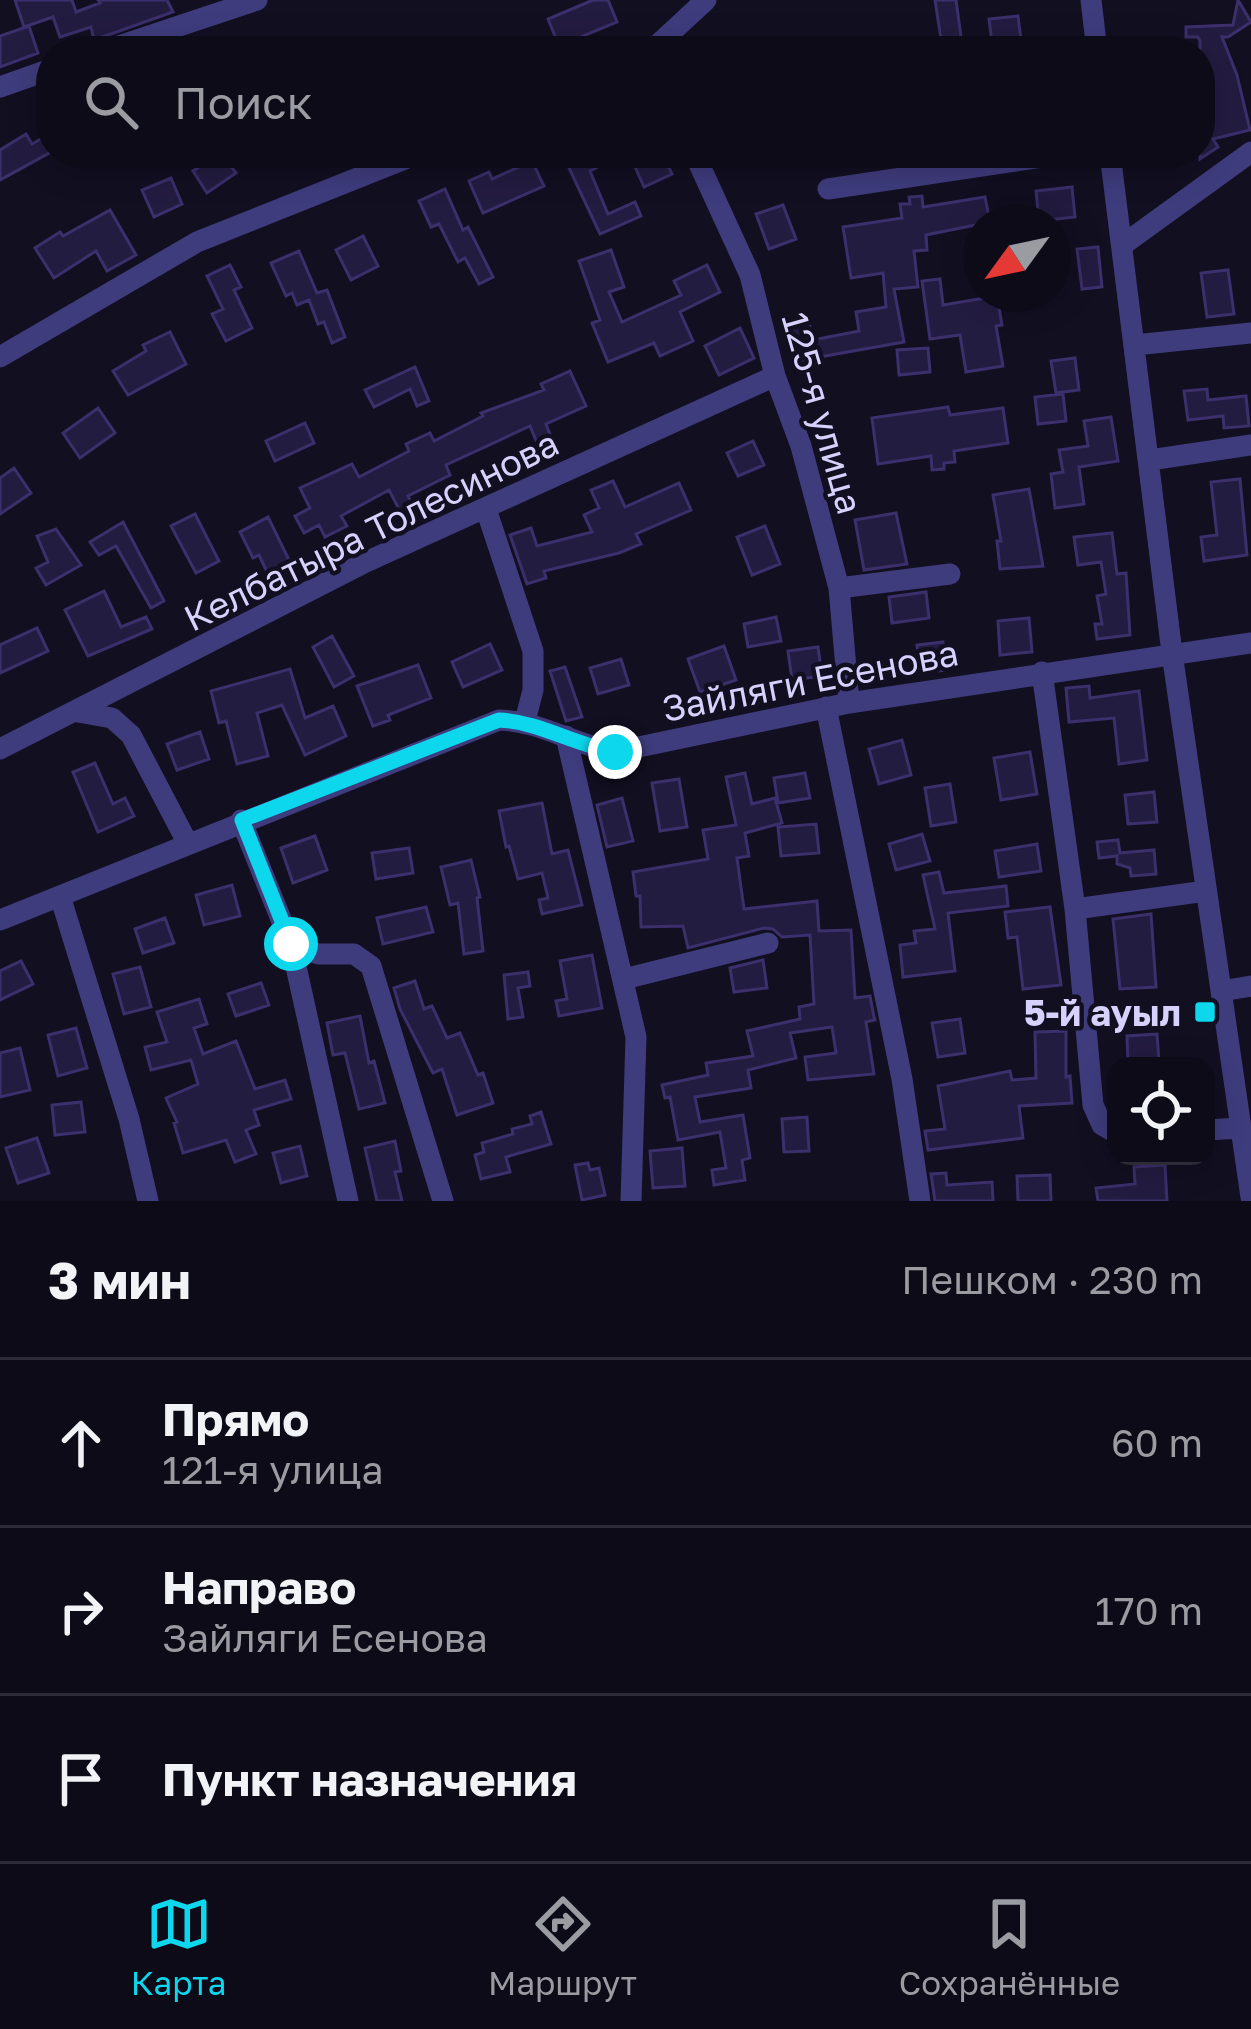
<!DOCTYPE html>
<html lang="ru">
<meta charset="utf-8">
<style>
body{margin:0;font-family:"Golos Text",sans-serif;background:#1c1926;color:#f1f3f6}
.controls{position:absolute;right:36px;bottom:36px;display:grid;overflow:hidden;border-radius:24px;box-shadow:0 6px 30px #0003}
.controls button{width:108px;height:108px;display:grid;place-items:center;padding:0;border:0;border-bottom:3px solid #2e2b38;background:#0e0b19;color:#f1f3f6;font:60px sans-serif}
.compass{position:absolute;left:963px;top:204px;width:108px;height:108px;border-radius:50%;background:#0e0b19;box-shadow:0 6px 30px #0003;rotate:237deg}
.stop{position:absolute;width:36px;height:36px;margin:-27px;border:9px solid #0cd7ed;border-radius:50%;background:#fff}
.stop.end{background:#0cd7ed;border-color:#fff;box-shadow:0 3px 12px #0008}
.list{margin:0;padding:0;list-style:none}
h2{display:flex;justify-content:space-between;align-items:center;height:156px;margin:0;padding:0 48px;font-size:51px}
h2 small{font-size:39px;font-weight:400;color:#9b9ba2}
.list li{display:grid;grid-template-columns:78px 1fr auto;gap:36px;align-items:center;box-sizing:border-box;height:168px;padding:0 48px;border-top:3px solid #2e2b38}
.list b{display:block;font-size:45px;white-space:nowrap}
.list p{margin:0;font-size:39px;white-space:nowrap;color:#9b9ba2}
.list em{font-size:39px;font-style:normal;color:#9b9ba2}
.icon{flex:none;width:66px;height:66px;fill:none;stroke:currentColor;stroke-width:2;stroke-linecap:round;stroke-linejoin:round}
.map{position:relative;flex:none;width:1251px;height:1201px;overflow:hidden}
.search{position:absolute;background:#0e0b19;box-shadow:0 6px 30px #0003;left:36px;right:36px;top:36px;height:132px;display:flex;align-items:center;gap:30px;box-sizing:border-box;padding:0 42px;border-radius:48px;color:#9b9ba2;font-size:45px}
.sheet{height:660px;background:#0e0b19}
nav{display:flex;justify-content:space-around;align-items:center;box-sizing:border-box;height:168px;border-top:3px solid #2e2b38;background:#0e0b19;font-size:33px;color:#9b9ba2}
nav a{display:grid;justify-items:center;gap:6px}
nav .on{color:#0cd7ed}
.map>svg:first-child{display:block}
</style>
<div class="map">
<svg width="1251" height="1201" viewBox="0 0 1251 1201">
<rect width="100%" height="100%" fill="#120f21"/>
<path fill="#231c41" stroke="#3b2f6c" stroke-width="3" d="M15,0H72L76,12L100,3L98,0H167L173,12L94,40L91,27L60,37L53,17L24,27Z
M593,0H608L617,22L559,46L548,19Z
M935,0H956L962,44L942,46Z
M1238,0L1251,22L1228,37H1222L1237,75L1250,130L1213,139L1218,147L1200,159V41L1198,37H1186V27L1233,25Z
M1018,16L1022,47L993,51L989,19Z
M29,26L38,53L0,67V36Z
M51,133V152L0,180V150L26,134L32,144Z
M220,153L236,173L207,193L193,171Z
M562,153H590L596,168L590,171L608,214L635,202L641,216L600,234Z
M647,153H662L672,174L644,187L632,160Z
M532,161L544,186L483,213L469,181L489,172L492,179Z
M171,178L182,204L154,217L142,190Z
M1072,187L1075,217L1039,221L1036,191Z
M445,189L463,230L468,227L493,277L479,284L465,258L458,262L439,224L431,227L419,201Z
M922,196L923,207L985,197L990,222L926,235L927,250L914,251L918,287L894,289L904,342L797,361L787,327L809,322L813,340L859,331L856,312L886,307L883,273L851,278L843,227L902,218L900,204H910L909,197Z
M783,205L796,239L769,249L756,214Z
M110,210L136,255L107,271L96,251L54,278L35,248L60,232L63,236Z
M363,236L378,266L351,280L336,250Z
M1098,247L1102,287L1082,289L1077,249Z
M611,250L624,287L609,292L622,322L681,295L674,281L707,265L720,292L680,312L693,341L660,356L654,343L608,362L592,323L600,320L579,261Z
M299,251L317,293L327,290L345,337L332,343L324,322L318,324L309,300L297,305L292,293L286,296L271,263Z
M230,265L241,287L234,290L252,328L226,341L212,314L223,309L207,276Z
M1228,270L1234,314L1207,317L1201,273Z
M940,279L943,305L997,296L1002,325L996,326L1003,366L966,372L960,335L930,339L922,281Z
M740,328L754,358L719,375L705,346Z
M170,332L186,364L128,395L113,371L146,351L143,345Z
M928,348L930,372L899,375L897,350Z
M1075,358L1079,390L1056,393L1051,361Z
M415,367L429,401L417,406L410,389L374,407L365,390Z
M570,371L586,406L546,424L553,442L539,448L530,426L446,465L450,475L408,496L413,506L401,513L389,490L341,516L347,526L325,537L319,525L304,533L295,516L310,508L300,488L352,464L359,477L409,451L406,444L430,433L434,441L483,416L481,413L544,390L541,384Z
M1207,389L1208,400L1246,396L1249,426L1224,428L1223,416L1188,420L1184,391Z
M1063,394L1066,421L1038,424L1035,397Z
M948,407L950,415L1003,408L1008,443L954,451L955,462L944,463V469L932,470L931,456L878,464L872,418Z
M98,408L115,433L80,458L63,433Z
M1111,417L1118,461L1079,467L1084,504L1055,508L1051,474L1063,472L1059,450L1088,446L1084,421Z
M305,423L314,443L275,461L266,441Z
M753,441L764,465L738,476L727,453Z
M14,468L31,493L0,514V478Z
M1240,479L1247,555L1204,561L1201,537L1217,535L1211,482Z
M613,481L625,507L679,483L691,510L636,534L641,544L619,553L544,571L546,578L527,584L510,535L531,528L537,546L592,532L584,515L599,508L591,490Z
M1029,489L1043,566L1000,569L997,541H1001L993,495Z
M896,513L907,564L864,570L855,520Z
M195,514L219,561L196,573L171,526Z
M268,517L291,564L268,574L259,555L253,558L240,532Z
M123,522L164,601L151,608L116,546L99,555L90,542Z
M765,526L780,564L752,575L737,537Z
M56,529L81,565L46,585L36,568L48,562L37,536Z
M1112,533L1117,574L1126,573L1130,635L1097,639L1095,624H1102L1097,596L1106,594L1101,562L1078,565L1074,537Z
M104,591L121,627L146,617L152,629L88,656L65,610Z
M926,592L929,618L892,623L889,597Z
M776,617L781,641L748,647L744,624Z
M1029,618L1032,652L1000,655L998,621Z
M37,628L48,651L0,673V645Z
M332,636L354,676L334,687L313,647Z
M943,642L946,670L920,673L917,645Z
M490,644L502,670L463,687L452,662Z
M724,646L736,680L700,692L688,659Z
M818,647L822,676L792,680L788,651Z
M621,659L629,685L598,694L590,668Z
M418,665L431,698L388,715L390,720L373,726L357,686Z
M565,667L582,717L566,721L550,671Z
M290,669L305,718L333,706L346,736L305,755L282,705L257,713L268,756L237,764L226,721L219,723L211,691Z
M1089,686L1090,698L1139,691L1147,760L1119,764L1114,718L1069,722L1066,688Z
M200,732L209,759L177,770L167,744Z
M902,740L911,775L879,784L869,749Z
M1030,752L1037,794L1001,800L994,758Z
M95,763L113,804L125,798L134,816L98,832L73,772Z
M745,773L752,804L775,798L782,823L745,833L749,856L737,858L744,909L817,901L819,931L851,930L855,998L870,996L874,1017L875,1020L866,1022L874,1074L808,1080L805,1057L836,1053L832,1027L790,1033L796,1058L748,1070L751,1088L695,1097L700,1122L743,1115L750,1158L742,1160L745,1180L714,1185L712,1170L726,1168L720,1132L678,1140L670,1097L665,1098L662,1085L708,1075L706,1063L753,1056L747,1031L800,1019L799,1007L814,1004L810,935L782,937L773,929L764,928L688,948L683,926L641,927L640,896H636L633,872L708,859L703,830L736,825L726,777Z
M805,773L810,798L778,803L774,778Z
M679,779L687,827L660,831L652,783Z
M950,784L956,822L931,826L925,788Z
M1154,792L1157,822L1128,824L1125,795Z
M622,798L633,841L607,847L597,805Z
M542,803L552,854L568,850L582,905L542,914L539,900L548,898L542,873L518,879L509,846L506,847L499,811Z
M816,824L819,853L781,856L778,827Z
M922,834L930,861L896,870L889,844Z
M315,836L327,870L293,883L281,848Z
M1118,840L1120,853L1154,850L1156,874L1131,876L1130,868L1117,864V856L1099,858L1097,842Z
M1037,844L1041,871L999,877L995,851Z
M409,848L413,873L376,879L372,853Z
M471,860L480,897L477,898L483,951L464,954L458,903L450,905L441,867Z
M939,872L944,893L1006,886L1008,906L948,913L955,971L903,977L900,945L916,943L914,931L935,929L923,875Z
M232,885L240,916L204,925L196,895Z
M426,907L433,932L383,944L377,918Z
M1050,907L1061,985L1023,989L1017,937L1008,938L1005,912Z
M1151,914L1156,987L1120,989L1113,919Z
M165,918L174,943L143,953L135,929Z
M592,955L602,1008L559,1016L556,1001L567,999L560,961Z
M763,960L767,988L734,992L730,968Z
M21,961L33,984L0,1000V971Z
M140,967L151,1007L124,1014L113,974Z
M528,972L530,986L518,988L523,1017L508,1019L504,975Z
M415,981L424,1009L432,1006L447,1038L460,1033L478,1075L483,1073L493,1103L457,1115L442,1069L433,1073L400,1009L394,988Z
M261,983L269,1005L236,1016L228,994Z
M199,999L207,1024L194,1028L203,1054L236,1041L255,1089L285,1080L291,1099L254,1110L259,1125L246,1130L256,1154L235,1162L226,1140L183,1153L174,1123L177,1122L166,1098L198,1084L191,1060L151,1070L145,1047L167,1042L157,1012Z
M360,1016L369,1063L374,1061L385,1103L359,1109L345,1053L333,1055L327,1023Z
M960,1019L965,1053L938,1057L932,1023Z
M76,1028L87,1068L58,1076L48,1035Z
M1066,1031V1077L1070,1076L1072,1103L1019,1106L1023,1138L928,1150L925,1131L945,1129L938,1086L1010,1071L1012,1080L1036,1078L1035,1032Z
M1157,1034L1159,1061L1128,1063L1127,1036Z
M20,1048L30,1090L0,1097V1053Z
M81,1102L85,1132L55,1135L52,1105Z
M541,1112L551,1144L506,1157L510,1172L481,1179L475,1155L484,1152L482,1143L513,1134L512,1129L532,1124L530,1116Z
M807,1117L809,1151L784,1152L782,1119Z
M37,1138L49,1173L18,1183L6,1148Z
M395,1141L401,1171L395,1172L402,1201H377L365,1148Z
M300,1146L307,1176L281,1183L273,1153Z
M682,1148L685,1186L653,1188L650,1151Z
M588,1163L590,1170L599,1168L605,1195L582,1200L575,1165Z
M1165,1165L1167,1201H1098L1096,1188L1135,1184L1134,1167Z
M946,1173L947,1185L992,1182L993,1201H935L931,1174Z
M1050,1175L1051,1201H1018L1017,1176Z"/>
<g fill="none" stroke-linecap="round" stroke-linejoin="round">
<path stroke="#3f3c7e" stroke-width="21" d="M1091,0L1097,51
M104,51L257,0
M651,51L706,0
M0,87L51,69
M694,153L750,275L775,376L801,446L839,588L849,703
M1110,153L1172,653L1251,1197
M828,189L1069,153
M1124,244L1251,152
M1135,345L1251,333
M0,357L197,242L420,153
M1150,460L1251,445
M486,509L533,651V690L525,721
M839,588L950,574
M1042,672L1075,909L1093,1105L1102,1125L1116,1133
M826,707L902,1079L920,1201
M78,712L112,718L131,735L187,842
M566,736L636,1037L631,1201
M0,749L366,562L775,376
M241,820L291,944L348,1201
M60,896L129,1119L148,1201
M1075,909L1206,891
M0,920L499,720C541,721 574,745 615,752L849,703L1251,643
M291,944L318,954H354L371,966L443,1201
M624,979L768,943
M1221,991L1251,986
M1206,1130L1241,1128"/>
</g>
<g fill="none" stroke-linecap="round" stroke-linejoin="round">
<path stroke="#0cd7ed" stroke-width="15" d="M291,944L242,820L499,720C540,722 574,745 615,752"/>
</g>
<rect fill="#0cd7ed" stroke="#120f21" stroke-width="4.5" x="1193" y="1000" width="24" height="24" rx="6"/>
<g text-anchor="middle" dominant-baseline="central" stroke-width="9" stroke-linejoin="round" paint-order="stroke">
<g font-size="36" fill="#d6d1fd" stroke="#120f21">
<text transform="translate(823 413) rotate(74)">125-я улица</text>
<text transform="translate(371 530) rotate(-26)">Келбатыра Толесинова</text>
<text transform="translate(810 680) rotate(-11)">Зайляги Есенова</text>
</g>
<g font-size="36" font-weight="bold" fill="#d6d1fd" stroke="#120f21" text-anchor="end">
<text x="1181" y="1012">5-й ауыл</text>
</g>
</g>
</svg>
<div class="controls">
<button><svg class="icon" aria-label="locate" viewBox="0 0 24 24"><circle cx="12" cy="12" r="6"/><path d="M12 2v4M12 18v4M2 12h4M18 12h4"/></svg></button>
</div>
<svg class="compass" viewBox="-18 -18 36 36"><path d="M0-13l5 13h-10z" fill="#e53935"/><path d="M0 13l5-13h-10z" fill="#9b9ba2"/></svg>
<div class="stop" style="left:291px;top:944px"></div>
<div class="stop end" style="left:615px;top:752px"></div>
<div class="search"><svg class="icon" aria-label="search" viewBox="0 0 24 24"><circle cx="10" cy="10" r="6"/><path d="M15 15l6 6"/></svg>Поиск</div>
</div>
<section class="sheet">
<h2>3 мин<small>Пешком · 230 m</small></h2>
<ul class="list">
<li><svg class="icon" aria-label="ahead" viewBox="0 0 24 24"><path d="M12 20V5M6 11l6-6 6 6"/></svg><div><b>Прямо</b><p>121-я улица</p></div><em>60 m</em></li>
<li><svg class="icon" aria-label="right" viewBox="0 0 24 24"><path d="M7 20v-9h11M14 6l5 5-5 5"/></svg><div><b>Направо</b><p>Зайляги Есенова</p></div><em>170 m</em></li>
<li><svg class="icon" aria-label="arrive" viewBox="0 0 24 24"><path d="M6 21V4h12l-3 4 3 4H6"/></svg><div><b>Пункт назначения</b></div></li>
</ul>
</section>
<nav>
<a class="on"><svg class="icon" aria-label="map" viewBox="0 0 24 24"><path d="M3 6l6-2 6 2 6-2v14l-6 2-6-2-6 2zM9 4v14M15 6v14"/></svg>Карта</a>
<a><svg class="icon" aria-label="directions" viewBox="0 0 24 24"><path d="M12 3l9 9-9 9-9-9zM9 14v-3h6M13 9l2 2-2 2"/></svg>Маршрут</a>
<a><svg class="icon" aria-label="saved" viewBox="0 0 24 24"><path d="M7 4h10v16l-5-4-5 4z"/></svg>Сохранённые</a>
</nav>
